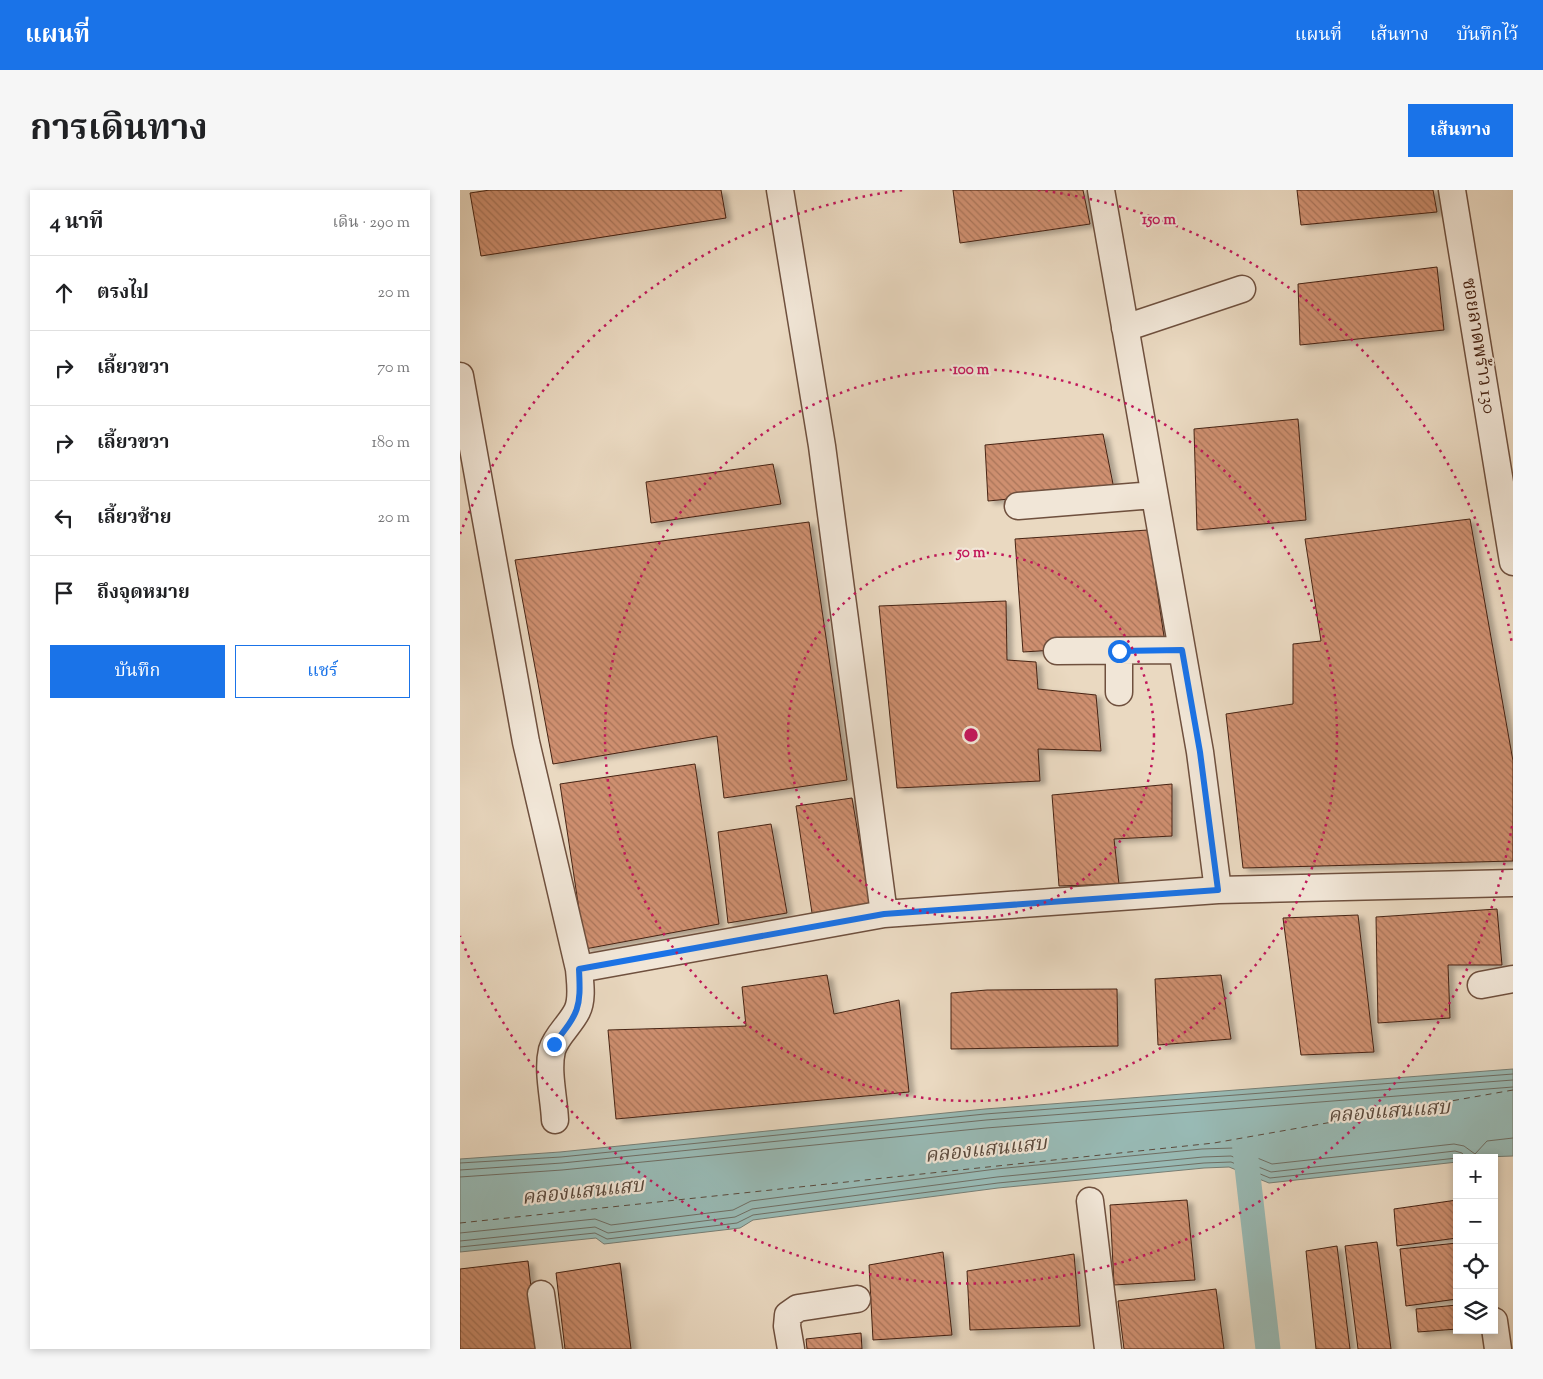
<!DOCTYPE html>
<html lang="th">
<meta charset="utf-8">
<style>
body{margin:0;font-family:"Sorts Mill Goudy","Noto Serif Thai",serif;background:#f6f6f6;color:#202124}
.controls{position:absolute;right:15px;bottom:15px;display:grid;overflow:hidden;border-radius:0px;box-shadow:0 2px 8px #0003}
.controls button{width:45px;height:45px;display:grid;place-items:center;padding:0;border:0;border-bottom:1px solid #e0e0e0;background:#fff;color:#202124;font:25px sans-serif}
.stop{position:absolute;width:15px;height:15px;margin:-11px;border:4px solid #1a73e8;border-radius:50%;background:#fff}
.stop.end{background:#1a73e8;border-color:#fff;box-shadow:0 1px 5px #0008}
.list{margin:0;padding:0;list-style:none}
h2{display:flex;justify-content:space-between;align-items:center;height:65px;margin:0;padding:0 20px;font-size:21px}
h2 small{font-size:16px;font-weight:400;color:#757577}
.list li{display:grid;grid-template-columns:32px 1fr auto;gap:15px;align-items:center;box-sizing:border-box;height:75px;padding:0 20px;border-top:1px solid #e0e0e0}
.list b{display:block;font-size:19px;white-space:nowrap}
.list em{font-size:16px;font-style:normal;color:#757577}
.actions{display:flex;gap:10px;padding:15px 20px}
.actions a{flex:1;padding:11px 0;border:1px solid #1a73e8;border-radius:0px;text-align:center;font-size:18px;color:#1a73e8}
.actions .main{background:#1a73e8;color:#fff}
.icon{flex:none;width:28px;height:28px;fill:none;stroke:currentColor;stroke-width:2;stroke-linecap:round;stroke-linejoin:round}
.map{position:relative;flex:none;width:1053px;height:1159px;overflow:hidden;border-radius:0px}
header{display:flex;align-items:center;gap:30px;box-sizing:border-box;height:70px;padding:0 25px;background:#1a73e8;color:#fff}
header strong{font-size:24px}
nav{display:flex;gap:28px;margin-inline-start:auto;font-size:18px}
.intro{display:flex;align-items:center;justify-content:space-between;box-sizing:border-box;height:120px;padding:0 30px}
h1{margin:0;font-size:35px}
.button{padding:12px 22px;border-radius:0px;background:#1a73e8;color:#fff;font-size:18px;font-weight:700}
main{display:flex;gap:30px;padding:0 30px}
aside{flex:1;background:#fff;border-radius:0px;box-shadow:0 2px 8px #0003}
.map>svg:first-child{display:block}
</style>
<header>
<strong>แผนที่</strong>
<nav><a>แผนที่</a><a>เส้นทาง</a><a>บันทึกไว้</a></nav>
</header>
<div class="intro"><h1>การเดินทาง</h1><a class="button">เส้นทาง</a></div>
<main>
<aside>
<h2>4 นาที<small>เดิน · 290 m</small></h2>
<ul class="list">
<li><svg class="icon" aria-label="ahead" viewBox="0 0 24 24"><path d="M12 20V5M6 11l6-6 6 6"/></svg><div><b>ตรงไป</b></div><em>20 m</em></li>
<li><svg class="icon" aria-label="right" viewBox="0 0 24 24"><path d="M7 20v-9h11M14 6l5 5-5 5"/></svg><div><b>เลี้ยวขวา</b></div><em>70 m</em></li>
<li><svg class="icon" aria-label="right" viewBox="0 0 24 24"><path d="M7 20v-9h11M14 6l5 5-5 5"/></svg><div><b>เลี้ยวขวา</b></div><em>180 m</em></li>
<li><svg class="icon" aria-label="left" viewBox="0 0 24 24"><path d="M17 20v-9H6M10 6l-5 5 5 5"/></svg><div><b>เลี้ยวซ้าย</b></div><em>20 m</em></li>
<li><svg class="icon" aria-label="arrive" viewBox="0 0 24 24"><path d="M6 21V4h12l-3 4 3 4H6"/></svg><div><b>ถึงจุดหมาย</b></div></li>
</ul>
<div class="actions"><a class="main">บันทึก</a><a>แชร์</a></div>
</aside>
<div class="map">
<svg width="1053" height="1159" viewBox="0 0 1053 1159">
<defs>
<pattern id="building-back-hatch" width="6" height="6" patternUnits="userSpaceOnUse" patternTransform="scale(1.25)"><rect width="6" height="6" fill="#ce8f6f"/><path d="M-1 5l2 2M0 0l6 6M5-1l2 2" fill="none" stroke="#a9745a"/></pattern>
<filter id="shadow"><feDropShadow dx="5.5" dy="3" stdDeviation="2.5" flood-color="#0004"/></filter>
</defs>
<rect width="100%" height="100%" fill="#ead9c1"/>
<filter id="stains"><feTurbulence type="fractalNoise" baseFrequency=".004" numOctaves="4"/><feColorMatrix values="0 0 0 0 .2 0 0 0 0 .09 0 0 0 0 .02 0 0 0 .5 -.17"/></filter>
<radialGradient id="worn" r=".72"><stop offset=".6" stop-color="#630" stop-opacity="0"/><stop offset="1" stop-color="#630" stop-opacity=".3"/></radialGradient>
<path fill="#98bab5" stroke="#777e74" d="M1053,879V966L997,968V972L809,993L769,977L744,978L538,998L293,1030L280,1038L144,1054L136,1048L0,1062V969L100,962L525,919Z"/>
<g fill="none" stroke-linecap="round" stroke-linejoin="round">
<path stroke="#6f6e64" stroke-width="1" d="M0,973L101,967L525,924L1053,884
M0,980L102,973L526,930L1053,890
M0,987L102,980L526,938L1053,897
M0,1043L135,1029L151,1035L273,1020L291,1011L536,979L742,959L773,958L812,974L994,954L1004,956L1015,964L1027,951L1053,948
M0,1051L135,1037L148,1043L275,1027L292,1019L537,987L743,967L771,966L811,982L995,961L1002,963L1006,968
M0,1057L135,1043L147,1049L277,1033L293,1025L538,993L744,973L771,972L810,988L997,968"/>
<path stroke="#98bab5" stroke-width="25" d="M784,951L808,1159"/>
<path stroke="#5a493c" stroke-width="1" stroke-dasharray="6 5" stroke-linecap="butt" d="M0,1033L754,953L1053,900"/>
</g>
<path fill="url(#building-back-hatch)" stroke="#462313" filter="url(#shadow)" d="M30,0H261L266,28L21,66L10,3Z
M493,0H623L630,34L500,53Z
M837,0H973L977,22L841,35Z
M977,77L984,140L840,155L838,94Z
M838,229L846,330L737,340L734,239Z
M643,244L654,299L528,311L525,255Z
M313,274L321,314L191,333L186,292Z
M1010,329L1053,571V671L783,678L766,524L833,514V454L861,451L845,349Z
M349,332L387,590L264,608L257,546L93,574L55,370Z
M688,340L705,453L563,462L555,349Z
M546,411L547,470L576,472L578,499L636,505L641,561L578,559L580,591L437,598L419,416Z
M235,574L259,734L125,759L100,594Z
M712,594V646L654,649L659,694L599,696L592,605Z
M392,608L410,714L352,723L336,616Z
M311,634L327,723L268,733L258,642Z
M1037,719L1042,775H988L990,828L918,833L916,727Z
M898,725L914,862L841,865L823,728Z
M367,785L374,824L439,810L449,902L156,929L148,840L286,836L282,797Z
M761,785L771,849L698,855L695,789Z
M657,799L658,856L491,859V803L527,800Z
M727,1010L735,1090L654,1095L650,1015Z
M997,1010V1048L937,1056L934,1019Z
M917,1052L931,1159H898L885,1056Z
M997,1053V1109L946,1116L940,1059Z
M877,1056L890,1159H856L846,1061Z
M483,1062L492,1145L413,1150L409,1075Z
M614,1064L620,1136L510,1140L507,1081Z
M68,1071L78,1159H0V1079Z
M160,1073L171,1159H105L96,1083Z
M756,1099L764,1159H664L658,1111Z
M997,1115V1139L958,1142L956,1119Z
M401,1143L402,1159H347L346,1149Z"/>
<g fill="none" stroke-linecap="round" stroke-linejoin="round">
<defs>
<path id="minor" d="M320,0L362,256L424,724
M641,0L740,562L758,700
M992,0L1053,372
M665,138L782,99
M0,186L66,552L119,779C120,792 123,809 117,821C110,835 96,846 92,860C87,881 94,908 95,930
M558,316L694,305
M597,461L722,460
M659,461V502
M119,779L424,724L758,700L1053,693
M1021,795L1053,789
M630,1011L648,1159
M81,1104L89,1159
M1034,1131L1038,1159
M331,1159L327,1136L328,1125L338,1118L397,1109"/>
</defs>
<use href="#minor" stroke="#6f503e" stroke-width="29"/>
<use href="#minor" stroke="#f1e6d7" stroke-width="26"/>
</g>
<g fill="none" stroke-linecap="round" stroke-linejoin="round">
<path stroke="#1a73e8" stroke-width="6" d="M94,854C119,822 121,819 119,779L424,724L758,700L740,562L722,460L659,461"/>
</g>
<g fill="none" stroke="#c2185b" stroke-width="2.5" stroke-dasharray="2.5 5">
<circle cx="511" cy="545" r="183"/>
<circle cx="511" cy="545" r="366"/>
<path d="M1052 636A549 549 0 0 1 0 746M0 344A549 549 0 0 1 444 0M578 0A549 549 0 0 1 1052 454"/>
</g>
<g text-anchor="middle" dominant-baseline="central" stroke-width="4.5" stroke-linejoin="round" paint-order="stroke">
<g font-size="19" fill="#462313" stroke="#f1e6d7">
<text transform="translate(1018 156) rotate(81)">ซอยลาดพร้าว 130</text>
</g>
<g font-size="20" font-style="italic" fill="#5a493c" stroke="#f1e6d7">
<text transform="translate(929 923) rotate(-4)">คลองแสนแสบ</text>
<text transform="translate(526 961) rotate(-6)">คลองแสนแสบ</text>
<text transform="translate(123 1003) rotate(-6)">คลองแสนแสบ</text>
</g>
</g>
<circle cx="511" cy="545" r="8" fill="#c2185b" stroke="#f1e6d7" stroke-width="2.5"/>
<g font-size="15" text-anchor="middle" font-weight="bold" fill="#c2185b" stroke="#f1e6d7" stroke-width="4.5" stroke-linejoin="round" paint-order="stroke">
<text x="699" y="34">150 m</text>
<text x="511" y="184">100 m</text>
<text x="511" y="367">50 m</text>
</g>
<rect width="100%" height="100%" filter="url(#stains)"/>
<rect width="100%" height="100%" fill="url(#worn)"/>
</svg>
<div class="controls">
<button>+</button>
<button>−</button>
<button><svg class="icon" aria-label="locate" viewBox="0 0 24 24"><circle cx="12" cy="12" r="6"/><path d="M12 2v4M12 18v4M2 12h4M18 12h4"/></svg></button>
<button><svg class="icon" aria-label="layers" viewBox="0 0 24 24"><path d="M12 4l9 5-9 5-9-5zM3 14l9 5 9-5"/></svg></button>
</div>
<div class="stop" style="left:659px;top:461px"></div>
<div class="stop end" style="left:94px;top:854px"></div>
</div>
</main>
